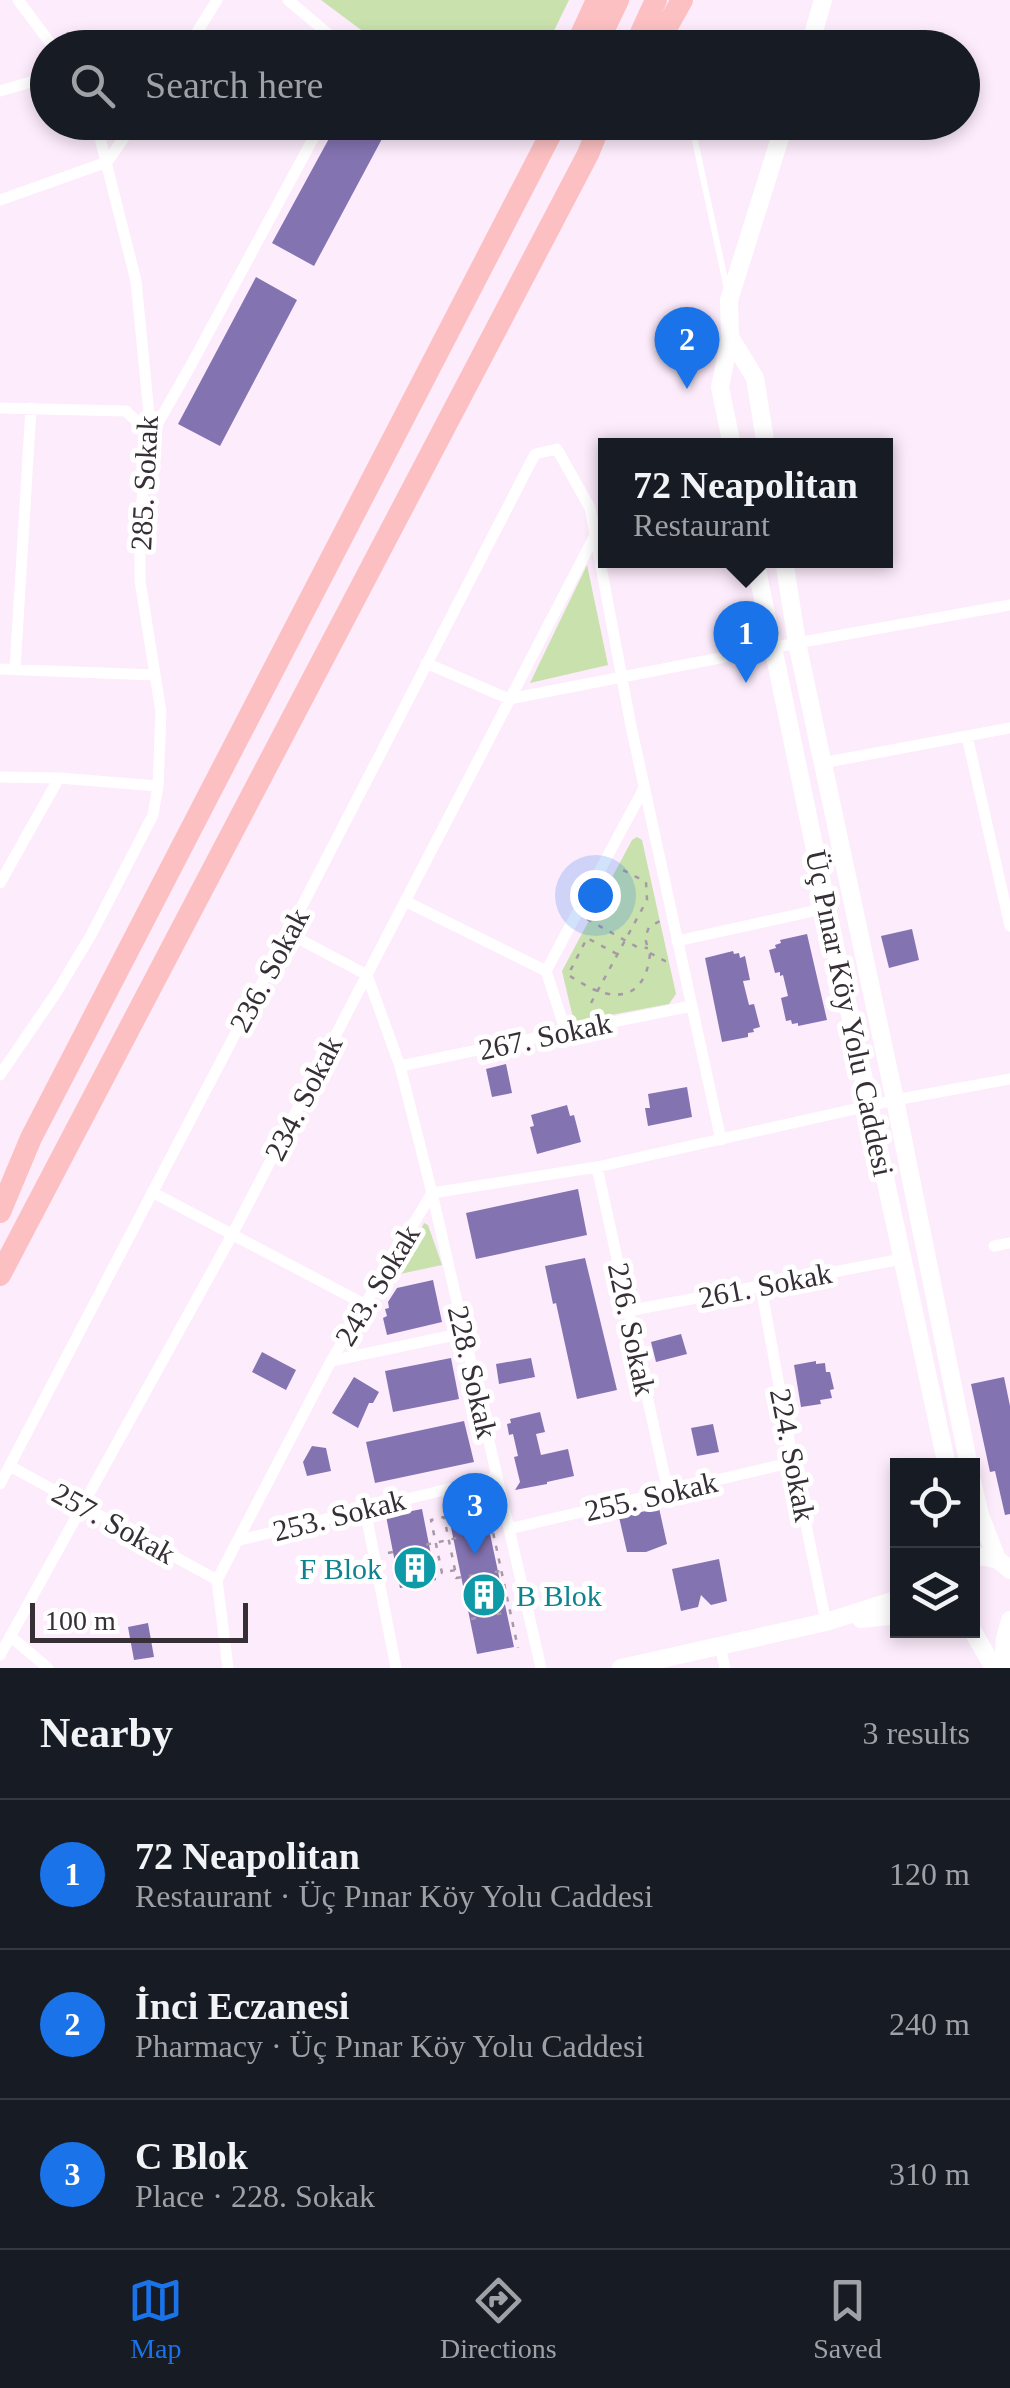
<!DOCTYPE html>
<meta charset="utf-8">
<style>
body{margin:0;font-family:Georgia,serif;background:#20242c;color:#f1f3f6}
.controls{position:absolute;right:30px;bottom:30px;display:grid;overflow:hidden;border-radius:0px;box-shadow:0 5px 15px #0003}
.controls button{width:90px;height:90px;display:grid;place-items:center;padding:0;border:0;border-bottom:2px solid #363941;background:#171b24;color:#f1f3f6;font:50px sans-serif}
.scale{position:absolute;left:30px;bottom:25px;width:218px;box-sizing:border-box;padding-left:10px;border:5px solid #362f35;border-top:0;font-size:28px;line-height:35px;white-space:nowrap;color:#362f35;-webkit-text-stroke:8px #fff;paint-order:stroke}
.you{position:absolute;left:595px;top:895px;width:35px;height:35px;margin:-25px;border:8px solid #fff;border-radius:50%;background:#1a73e8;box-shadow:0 0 0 15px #1a73e833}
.badge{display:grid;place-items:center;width:65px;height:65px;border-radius:50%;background:#1a73e8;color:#fff;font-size:32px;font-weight:700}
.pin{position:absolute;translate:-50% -82px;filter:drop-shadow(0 2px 5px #0008)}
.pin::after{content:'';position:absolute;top:52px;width:35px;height:30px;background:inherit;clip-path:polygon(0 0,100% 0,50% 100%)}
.popup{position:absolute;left:598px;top:438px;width:295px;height:130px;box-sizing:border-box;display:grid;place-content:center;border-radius:0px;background:#171b24;filter:drop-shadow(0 2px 8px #0005);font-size:32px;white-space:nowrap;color:#9ea1a6}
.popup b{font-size:38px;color:#f1f3f6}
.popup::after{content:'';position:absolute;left:50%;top:100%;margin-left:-20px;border:20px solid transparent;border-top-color:#171b24}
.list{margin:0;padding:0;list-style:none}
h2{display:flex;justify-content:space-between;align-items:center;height:130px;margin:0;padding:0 40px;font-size:42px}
h2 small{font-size:32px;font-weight:400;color:#9ea1a6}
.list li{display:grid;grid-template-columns:65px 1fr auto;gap:30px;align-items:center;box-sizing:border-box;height:150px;padding:0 40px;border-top:2px solid #363941}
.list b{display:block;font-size:38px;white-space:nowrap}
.list p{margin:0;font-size:32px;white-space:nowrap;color:#9ea1a6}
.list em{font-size:32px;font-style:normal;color:#9ea1a6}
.icon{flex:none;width:55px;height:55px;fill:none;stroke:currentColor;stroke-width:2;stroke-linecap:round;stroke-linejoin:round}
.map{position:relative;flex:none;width:1010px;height:1668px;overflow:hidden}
.search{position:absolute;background:#171b24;box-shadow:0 5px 15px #0003;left:30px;right:30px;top:30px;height:110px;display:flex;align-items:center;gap:25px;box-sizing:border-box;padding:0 35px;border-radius:55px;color:#9ea1a6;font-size:38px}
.sheet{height:580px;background:#171b24}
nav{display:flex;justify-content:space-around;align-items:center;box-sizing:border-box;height:140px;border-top:2px solid #363941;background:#171b24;font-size:28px;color:#9ea1a6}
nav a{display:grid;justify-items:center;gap:5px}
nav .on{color:#1a73e8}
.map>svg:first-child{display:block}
</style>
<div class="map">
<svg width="1010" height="1668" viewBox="0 0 1010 1668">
<rect width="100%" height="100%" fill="#fdecfc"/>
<path fill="#c9e1ad" d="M321,0H569L546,47H384Z
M587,565L608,665L530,683Z
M637,837L642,840L676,994L669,1004L574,1022L562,971L632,840Z
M424,1223L428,1225L442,1265L400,1274Z"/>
<path fill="#8473b1" d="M338,122H391L314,266L272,243Z
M256,277L297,300L220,446L178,424Z
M912,929L919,960L889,968L881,936Z
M807,934L827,1020L798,1026V1023L792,1024L791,1020L786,1021L781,998L788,996L783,975L780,976V972L775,973L769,950L776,948L775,945L781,943L780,940Z
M733,951L734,954L739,953L740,958L745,956L750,980L743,981L749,1005L754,1004L760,1027L753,1029L754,1032L748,1033V1037L722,1042L705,958Z
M506,1064L512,1093L492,1097L486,1069Z
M687,1087L692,1117L648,1126L645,1108H650L648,1094Z
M567,1105L570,1116L574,1115L581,1142L537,1154L530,1127L534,1126L531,1115Z
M578,1189L587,1235L476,1259L466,1213Z
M585,1258L617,1390L577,1399L556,1303L553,1304L545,1266Z
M433,1280L442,1322L387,1335L383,1318L387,1316L385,1309L389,1308L388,1302L397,1288Z
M681,1334L687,1354L656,1362L651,1342Z
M262,1352L296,1370L286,1390L252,1372Z
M451,1358L459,1399L393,1412L385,1371Z
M531,1358L535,1377L499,1384L496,1364Z
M816,1361V1364L825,1363L826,1372H830L834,1389L830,1390L832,1398L820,1400L821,1404L801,1407L794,1365Z
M354,1377L379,1392L373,1403H369L358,1428L332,1413Z
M1004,1377L1010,1406V1514L1005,1515L995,1471L990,1472L971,1384Z
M540,1412L545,1432L536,1434L541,1455L568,1449L574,1476L547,1482V1484L515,1490L520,1482L514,1457L518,1456L513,1434L509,1435L507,1424L511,1423L510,1419Z
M464,1421L474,1462L375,1483L366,1442Z
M713,1424L719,1452L697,1456L691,1428Z
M312,1446L326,1448L331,1471L307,1476L303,1462Z
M482,1496L514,1647L477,1654L446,1503Z
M659,1508L667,1544L646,1552H627L619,1517Z
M422,1509L436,1580L400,1588L386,1516Z
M719,1559L727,1601L711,1605L701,1595L698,1607L681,1611L672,1569Z
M148,1623L154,1657L134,1660L128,1627Z"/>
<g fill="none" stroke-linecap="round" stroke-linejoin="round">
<path stroke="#a699a5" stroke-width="2.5" stroke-dasharray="5 8" stroke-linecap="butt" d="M587,919L637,947L648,948
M647,945L645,938L649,927L660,921
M650,953L665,961H669
M617,954L587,938L568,975C579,981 591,990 604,993C635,1001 648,979 650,953
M591,1003L647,900L646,882L617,867
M485,1495L518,1648
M388,1553L498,1529
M455,1570L442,1573L431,1520L444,1517L455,1570L456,1578L501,1571
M471,1619L509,1612"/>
<path stroke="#fff" stroke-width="6" d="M691,122L727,289"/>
<path stroke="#fff" stroke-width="11" d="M18,0L54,48
M288,0L345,48
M187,48L217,0
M0,91L48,77
M0,200L107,162L135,122
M0,408L126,411L151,435L191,365L322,122
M426,663L509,699L797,643L1010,605
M0,669L155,675
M15,669L31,408
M967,736L1010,926
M822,763L1010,728
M0,777L59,778L158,786
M0,883L59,778
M405,901L546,971
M288,933L367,975L400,1066L432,1193L541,1668
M677,941L827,908
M566,1032L546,971L644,788
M400,1066L691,1006
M0,1075L56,993L91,935L153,815L158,786L161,712L140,581V515L151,435L136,281L96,122
M597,1167L668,1492
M152,1192L364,1304
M432,1193L597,1167L895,1100L1010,1079
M994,1246L1010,1243
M761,1287L793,1462L826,1622
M628,1311L902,1259
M331,1361L464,1333
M10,1466L217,1580
M0,1484L288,933L535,454L557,449L590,508L631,726L721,1140
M365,1509L396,1668
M509,1529L793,1462
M240,1540L497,1477
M10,1636L48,1668
M720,1646L725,1668
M0,1655L232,1235L595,535
M228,1668L217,1580L331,1361L432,1193"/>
<path stroke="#fff" stroke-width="18" d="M809,48L823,0
M730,337L755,378L766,446
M732,446L720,387L730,337L729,300L785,122
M755,560L827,908L947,1466
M784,560L797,643L895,1100L969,1466
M972,1481L980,1515L997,1559
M972,1557C987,1555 1000,1558 1010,1570
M861,1619L898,1615
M972,1630L994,1668
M621,1668L826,1622L898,1599
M1003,1668L1005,1639L1010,1620"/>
<path stroke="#fcc0c2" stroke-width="22" d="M575,48L597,0
M595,48L618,0
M634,48L656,0
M655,48L682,0
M0,1212L31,1138L557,122
M0,1275L588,154L601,122"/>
</g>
<defs>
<symbol id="building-disc" viewBox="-11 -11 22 22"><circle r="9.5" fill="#0f9aa8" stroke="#fff"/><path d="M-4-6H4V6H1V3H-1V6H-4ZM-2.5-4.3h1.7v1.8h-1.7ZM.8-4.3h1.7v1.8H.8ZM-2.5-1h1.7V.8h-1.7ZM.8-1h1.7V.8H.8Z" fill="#fff"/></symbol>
</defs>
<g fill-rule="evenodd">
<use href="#building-disc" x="390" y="1543" width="50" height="50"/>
<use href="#building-disc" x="459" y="1570" width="50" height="50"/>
</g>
<g text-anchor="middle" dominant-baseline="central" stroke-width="10" stroke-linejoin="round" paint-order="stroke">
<g font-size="30" fill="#362f35" stroke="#fff">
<text transform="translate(144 483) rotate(-87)">285. Sokak</text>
<text transform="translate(269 970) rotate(-62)">236. Sokak</text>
<text transform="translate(850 1013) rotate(78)">Üç Pınar Köy Yolu Caddesi</text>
<text transform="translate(545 1036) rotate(-12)">267. Sokak</text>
<text transform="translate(303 1098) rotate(-63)">234. Sokak</text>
<text transform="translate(377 1285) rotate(-59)">243. Sokak</text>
<text transform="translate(765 1285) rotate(-11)">261. Sokak</text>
<text transform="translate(632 1329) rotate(78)">226. Sokak</text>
<text transform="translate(473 1372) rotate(77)">228. Sokak</text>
<text transform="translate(793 1455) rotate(79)">224. Sokak</text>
<text transform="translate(651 1496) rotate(-13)">255. Sokak</text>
<text transform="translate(339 1515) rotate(-14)">253. Sokak</text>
<text transform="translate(114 1523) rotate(29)">257. Sokak</text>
</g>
<g font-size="30" fill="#0d838f" stroke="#fff" text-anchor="end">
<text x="382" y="1568">F Blok</text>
<text x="516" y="1595" text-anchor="start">B Blok</text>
</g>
</g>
</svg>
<div class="controls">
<button><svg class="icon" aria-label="locate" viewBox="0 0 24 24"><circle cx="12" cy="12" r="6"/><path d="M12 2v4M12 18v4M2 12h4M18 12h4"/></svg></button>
<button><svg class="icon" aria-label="layers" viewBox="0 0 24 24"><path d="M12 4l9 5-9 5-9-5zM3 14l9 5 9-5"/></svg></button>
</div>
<div class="scale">100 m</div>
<div class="you"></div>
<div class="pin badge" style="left:746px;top:683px">1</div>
<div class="popup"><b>72 Neapolitan</b>Restaurant</div>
<div class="pin badge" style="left:687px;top:389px">2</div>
<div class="pin badge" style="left:475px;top:1555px">3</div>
<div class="search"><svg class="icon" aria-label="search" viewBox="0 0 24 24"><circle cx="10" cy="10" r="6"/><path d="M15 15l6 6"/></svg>Search here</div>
</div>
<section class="sheet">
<h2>Nearby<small>3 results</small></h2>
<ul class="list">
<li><span class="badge">1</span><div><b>72 Neapolitan</b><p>Restaurant · Üç Pınar Köy Yolu Caddesi</p></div><em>120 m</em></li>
<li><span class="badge">2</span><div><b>İnci Eczanesi</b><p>Pharmacy · Üç Pınar Köy Yolu Caddesi</p></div><em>240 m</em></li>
<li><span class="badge">3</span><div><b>C Blok</b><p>Place · 228. Sokak</p></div><em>310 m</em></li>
</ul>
</section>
<nav>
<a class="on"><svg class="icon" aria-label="map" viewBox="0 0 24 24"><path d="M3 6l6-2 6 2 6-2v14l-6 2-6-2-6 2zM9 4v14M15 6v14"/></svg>Map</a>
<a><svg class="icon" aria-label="directions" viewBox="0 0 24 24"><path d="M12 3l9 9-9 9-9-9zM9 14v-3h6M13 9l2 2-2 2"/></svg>Directions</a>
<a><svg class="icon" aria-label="saved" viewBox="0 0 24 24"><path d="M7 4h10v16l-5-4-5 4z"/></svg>Saved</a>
</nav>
